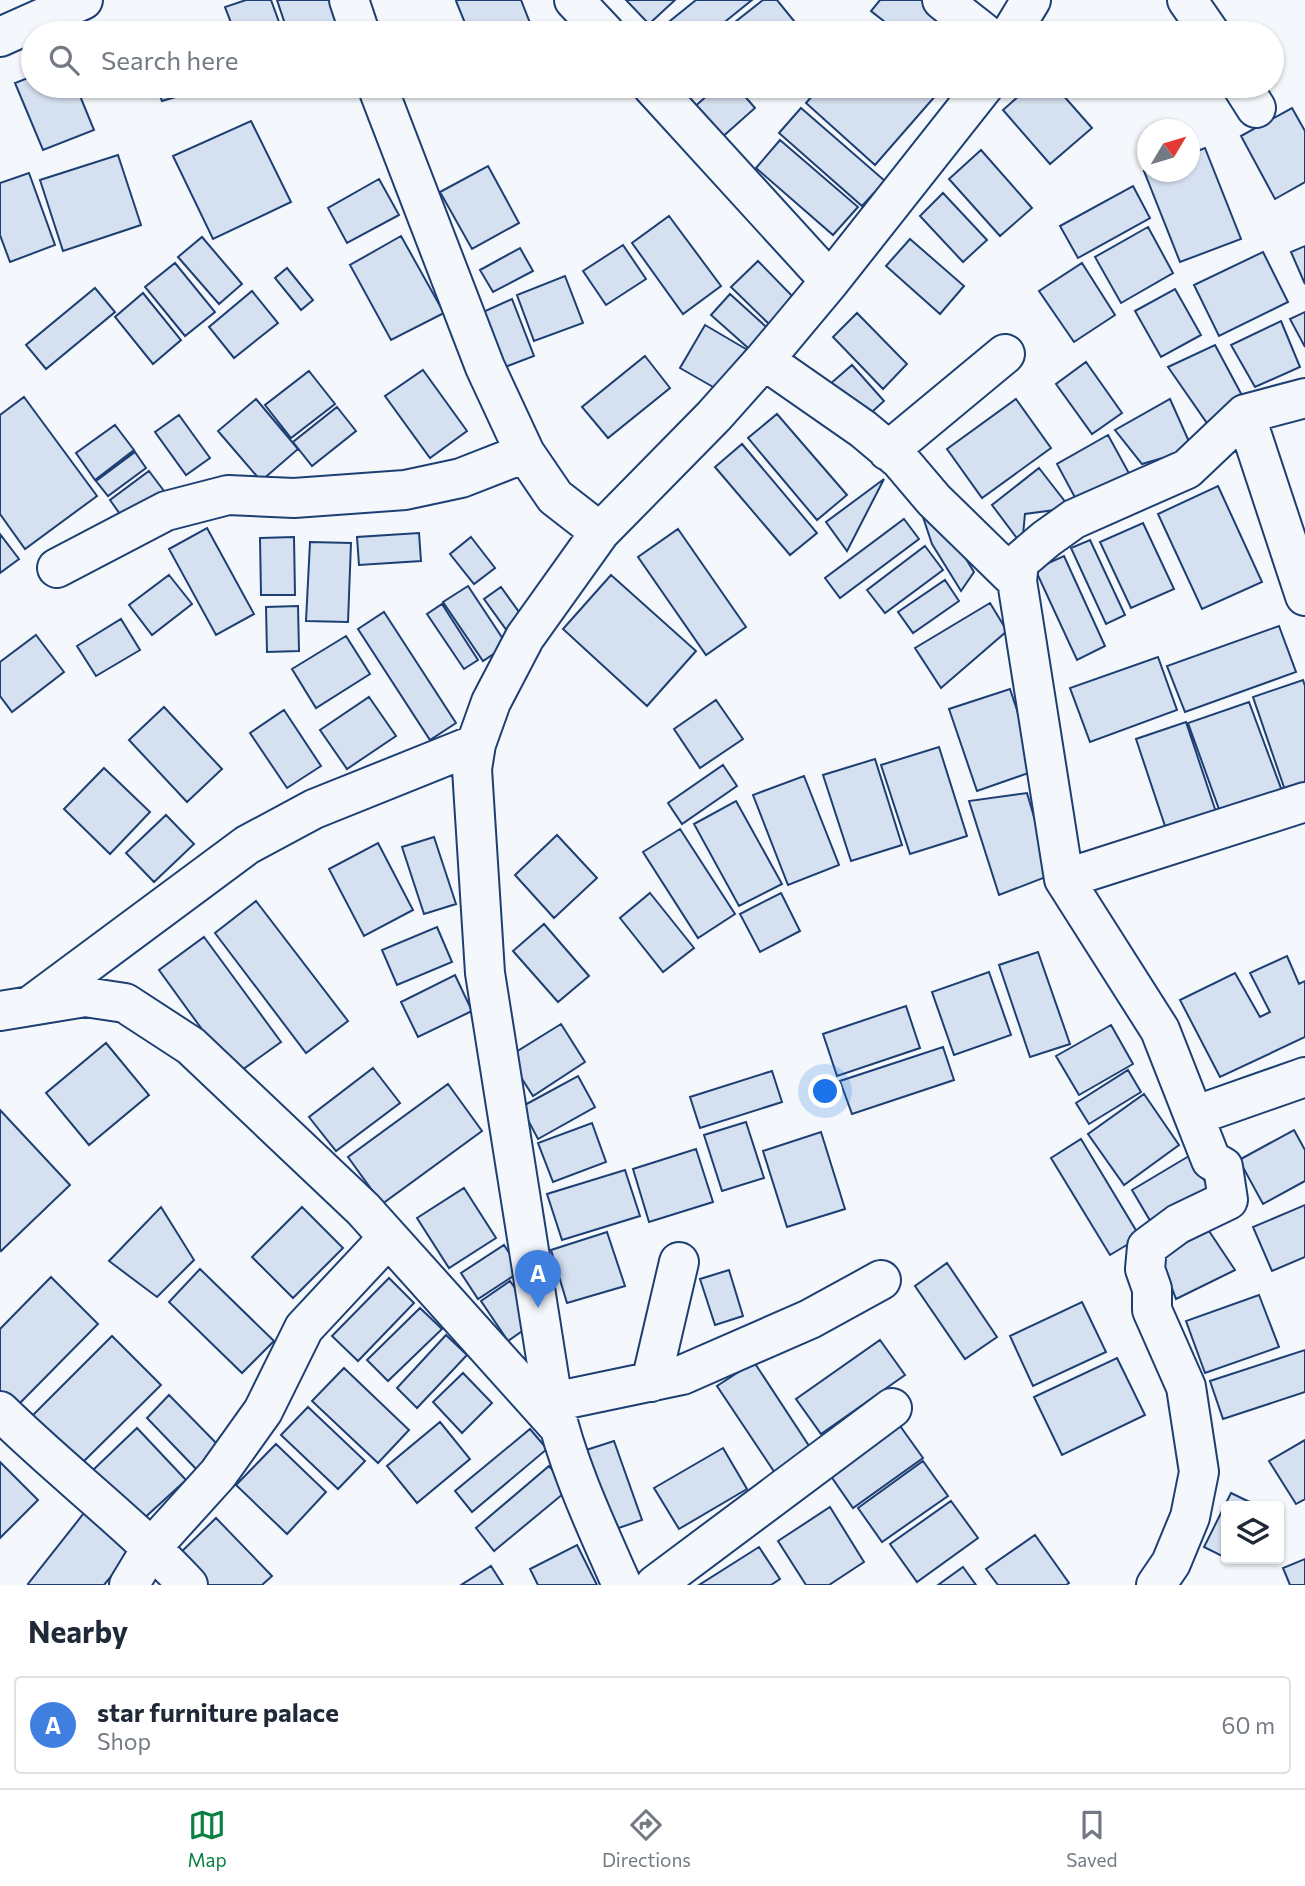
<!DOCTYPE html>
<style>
body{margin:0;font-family:Commissioner,sans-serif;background:#f6f6f7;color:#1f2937}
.controls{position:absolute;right:21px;bottom:21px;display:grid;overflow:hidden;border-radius:7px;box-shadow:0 2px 5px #0004}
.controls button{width:63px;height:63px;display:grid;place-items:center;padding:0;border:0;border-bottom:2px solid #e0e1e3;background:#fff;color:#1f2937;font:35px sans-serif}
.compass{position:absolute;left:1137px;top:119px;width:63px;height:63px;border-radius:50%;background:#fff;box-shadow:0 2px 5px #0004;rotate:52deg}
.you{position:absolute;left:826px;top:1092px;width:24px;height:24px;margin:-18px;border:5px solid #fff;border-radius:50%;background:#1a73e8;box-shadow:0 0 0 10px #1a73e833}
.badge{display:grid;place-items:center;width:46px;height:46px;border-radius:50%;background:#0b8043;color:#fff;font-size:23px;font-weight:700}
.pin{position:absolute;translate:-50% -58px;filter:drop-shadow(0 2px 4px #0008)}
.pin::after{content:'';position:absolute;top:37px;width:24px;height:21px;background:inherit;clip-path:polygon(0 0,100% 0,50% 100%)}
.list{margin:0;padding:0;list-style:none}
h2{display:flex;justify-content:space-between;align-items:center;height:91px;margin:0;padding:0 28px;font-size:30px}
h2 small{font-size:23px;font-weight:400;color:#747a83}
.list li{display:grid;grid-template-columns:46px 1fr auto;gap:21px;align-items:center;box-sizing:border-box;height:98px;margin:0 14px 14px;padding:0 14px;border:2px solid #e0e1e3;border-radius:7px}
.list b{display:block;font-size:26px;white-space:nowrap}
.list p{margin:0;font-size:23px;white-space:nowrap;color:#747a83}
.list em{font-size:23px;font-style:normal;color:#747a83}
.icon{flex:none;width:38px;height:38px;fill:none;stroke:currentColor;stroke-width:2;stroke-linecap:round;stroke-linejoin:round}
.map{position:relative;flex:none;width:1305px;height:1585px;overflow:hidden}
.search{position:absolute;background:#fff;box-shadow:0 2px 5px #0004;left:21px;right:21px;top:21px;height:77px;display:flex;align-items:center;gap:18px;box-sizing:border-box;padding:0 24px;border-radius:38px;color:#747a83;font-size:26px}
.sheet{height:203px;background:#fff}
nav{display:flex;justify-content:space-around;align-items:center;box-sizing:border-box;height:98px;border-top:2px solid #e0e1e3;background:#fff;font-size:19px;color:#747a83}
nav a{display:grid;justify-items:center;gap:4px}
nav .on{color:#0b8043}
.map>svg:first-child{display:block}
</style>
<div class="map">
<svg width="1305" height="1585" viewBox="0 0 1305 1585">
<rect width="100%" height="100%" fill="#f4f7fb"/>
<path fill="#d5e0f0" stroke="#1d3f73" stroke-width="2" d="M246,0H271L283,33H235L225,7Z
M277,0H335L346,33H288Z
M458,0H521L530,23L504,33H469L456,1Z
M626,0H675L649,24Z
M696,0H752L711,33H655Z
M763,0H777L803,32L736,33L730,26Z
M880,0H924L965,33H899L871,11Z
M876,22L889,33H867Z
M224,23L228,33H190Z
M33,76V86H76L94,130L43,150L15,83Z
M156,86H213L162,101Z
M718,86H736L755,108L720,139L692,109Z
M821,86H944L875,165L806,103Z
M1030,86H1055L1092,128L1050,164L1003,110Z
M801,108L885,181L862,206L779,133Z
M1292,108L1305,131V182L1275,199L1241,136Z
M251,121L291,202L213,239L173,156Z
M780,140L858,207L833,235L756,168Z
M1205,148L1241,239L1180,262L1144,171L1190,172V154Z
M981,150L1032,208L1000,236L949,179Z
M118,155L141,225L63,251L40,180Z
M488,166L519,223L472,249L440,192Z
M29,173L55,245L10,262L0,235V183Z
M379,179L399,215L347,243L328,208Z
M1133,186L1150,218L1078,258L1060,226Z
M943,193L987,240L963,262L920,216Z
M669,216L721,286L683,314L632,243Z
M1148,227L1173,273L1121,303L1095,257Z
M401,236L444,313L391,340L350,265Z
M202,237L242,284L219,304L178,257Z
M910,239L964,286L940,314L886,266Z
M623,245L646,279L606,305L583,271Z
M1305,246V284L1291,252Z
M520,248L533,271L493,292L480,270Z
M1263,252L1288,302L1219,336L1194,285Z
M758,261L797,301L772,327L731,287Z
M175,263L215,312L185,336L145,287Z
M1082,263L1115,315L1074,342L1039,291Z
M287,268L313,300L301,310L275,278Z
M565,276L583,323L534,341L517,295Z
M95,288L115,312L46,369L26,345Z
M1175,289L1201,335L1161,357L1135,311Z
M252,291L278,323L234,358L209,327Z
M143,293L181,340L153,364L115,317Z
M730,294L774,334L756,355L711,315Z
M512,299L534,356L505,367L483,312Z
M1305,312V347L1290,319Z
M857,313L907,364L883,389L833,337Z
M1281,321L1300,367L1255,387L1231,345Z
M705,325L751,352L727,395L680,368Z
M1215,345L1245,401L1209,426L1168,367Z
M645,356L670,388L608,438L582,407Z
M1086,362L1122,413L1092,434L1056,384Z
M852,365L884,401L862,421L830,384Z
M423,370L467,431L430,458L385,396Z
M309,371L335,404L291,438L265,405Z
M24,397L97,496L25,549L0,514V415Z
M256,399L298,449L261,481L218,431Z
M1016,399L1051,448L982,498L947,449Z
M1170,399L1191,446L1166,457L1142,464L1115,430Z
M337,407L356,431L312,466L293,442Z
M777,414L847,495L817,520L748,438Z
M179,415L210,458L186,475L155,432Z
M115,425L134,450L95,480L76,453Z
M1108,435L1131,477L1079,505L1057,464Z
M742,444L817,533L790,555L715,467Z
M135,452L146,468L108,496L96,481Z
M1039,468L1070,508L1025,514L1022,545L992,505Z
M149,471L167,495L127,524L110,500Z
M884,479L847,551L826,522Z
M1218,486L1262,582L1202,609L1158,514Z
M917,499L952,536L974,572L961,591L932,544Z
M904,519L919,539L840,598L825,578Z
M1143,523L1174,589L1131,608L1100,542Z
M207,528L254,614L216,635L169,549Z
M678,529L746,627L706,655L638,557Z
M419,533L421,561L359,565L357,537Z
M0,534L19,559L0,573Z
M294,537L295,595H261L260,538Z
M471,537L495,568L474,584L450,554Z
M1090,540L1125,615L1106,624L1071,548Z
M310,542L351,543L348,622L306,621Z
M925,546L943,570L885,613L867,590Z
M1064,556L1105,646L1077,660L1035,569Z
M169,575L192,604L152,635L129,605Z
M611,575L696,651L647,706L563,629Z
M945,580L959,601L913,633L898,612Z
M468,586L507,645L483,661L443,602Z
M501,587L527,623L510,635L484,599Z
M990,603L1007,631L941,688L915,648Z
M442,604L478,660L464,669L427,614Z
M298,606L299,651L267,652L266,607Z
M384,612L456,723L430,740L358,629Z
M121,619L140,650L96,676L77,646Z
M1279,626L1296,672L1185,712L1167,666Z
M36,635L64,672L12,712L0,696V662Z
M346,636L370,674L316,708L292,669Z
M1158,657L1177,710L1090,742L1070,688Z
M1303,680L1305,686V790L1287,796L1253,697Z
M1010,689L1037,770L977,791L949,709Z
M369,697L396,736L347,769L320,730Z
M716,700L743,739L700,768L674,729Z
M1249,702L1282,791L1220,812L1188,723Z
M164,707L222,769L187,802L129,740Z
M284,710L321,766L287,788L250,733Z
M1186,722L1217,815L1167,832L1136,739Z
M939,747L967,836L910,854L881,765Z
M875,759L902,845L851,861L823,775Z
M723,765L737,786L682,824L668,803Z
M104,768L150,812L110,854L64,809Z
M804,776L839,865L788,885L753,795Z
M1027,793L1051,875L999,895L969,801Z
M736,801L782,884L739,906L694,824Z
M166,815L194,844L154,882L126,853Z
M680,829L735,914L698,938L643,852Z
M557,835L597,878L554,918L515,875Z
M434,837L456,904L424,914L402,847Z
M378,843L413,910L364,936L329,869Z
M650,893L694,948L663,972L620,918Z
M781,893L800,931L760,952L740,914Z
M256,901L348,1021L306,1053L215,933Z
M544,924L589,976L558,1002L513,951Z
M437,927L452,962L397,985L382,950Z
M204,937L281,1042L235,1075L159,970Z
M1038,952L1070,1044L1030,1057L999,965Z
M1287,956L1299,984L1305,981V1037L1220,1077L1180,1000L1235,973L1260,1017L1270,1012L1250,973Z
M989,972L1011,1035L954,1055L932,992Z
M455,975L472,1011L418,1037L401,1002Z
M906,1006L920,1048L837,1076L823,1034Z
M561,1024L585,1062L533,1096L508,1057Z
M1111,1025L1133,1064L1079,1095L1056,1056Z
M106,1043L149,1095L89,1145L46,1093Z
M943,1047L954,1080L852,1114L840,1081Z
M373,1068L400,1103L336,1151L309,1117Z
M1128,1070L1141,1092L1089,1124L1076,1103Z
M772,1071L782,1102L700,1128L690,1097Z
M578,1076L595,1107L538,1139L521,1107Z
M448,1084L482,1131L382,1204L348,1157Z
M1144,1094L1179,1145L1124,1185L1088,1134Z
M0,1110L70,1185L1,1251L0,1249Z
M746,1122L764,1178L722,1191L704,1135Z
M592,1123L606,1162L553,1182L538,1143Z
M1294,1130L1305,1150V1181L1263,1204L1239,1160Z
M821,1132L845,1209L787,1227L763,1151Z
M1081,1139L1140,1237L1110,1255L1051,1158Z
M696,1149L713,1202L649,1222L633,1169Z
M1189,1156L1213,1194L1155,1229L1132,1190Z
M625,1170L640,1216L562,1240L547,1194Z
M464,1188L496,1238L449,1268L417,1218Z
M1305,1205V1257L1272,1271L1253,1227Z
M161,1207L194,1260L157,1297L109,1261Z
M302,1207L343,1248L293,1298L252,1257Z
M1209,1231L1235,1270L1176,1299L1160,1255Z
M607,1232L625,1286L567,1303L551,1250Z
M504,1245L521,1271L478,1299L461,1273Z
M947,1263L997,1337L965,1359L915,1286Z
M200,1269L274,1341L242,1373L169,1302Z
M729,1270L743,1316L715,1325L700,1279Z
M51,1277L98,1324L16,1407L0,1392V1329Z
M389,1278L414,1303L358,1361L332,1336Z
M510,1281L538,1320L508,1341L481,1301Z
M1259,1295L1279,1347L1205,1373L1186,1321Z
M1082,1302L1106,1352L1033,1386L1010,1336Z
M420,1308L442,1329L388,1381L367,1360Z
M446,1335L467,1355L417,1408L397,1388Z
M112,1336L161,1385L80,1465L32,1416Z
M880,1340L905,1375L821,1434L796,1399Z
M1305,1350V1392L1223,1419L1210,1381Z
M1117,1358L1145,1415L1062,1455L1034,1397Z
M754,1362L815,1455L779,1479L717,1386Z
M344,1368L409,1430L378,1463L312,1401Z
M463,1373L492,1403L462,1433L433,1402Z
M169,1395L222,1449L199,1472L147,1418Z
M308,1407L365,1461L338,1489L281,1435Z
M440,1422L470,1459L417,1503L387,1466Z
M898,1423L923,1458L853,1508L828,1472Z
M137,1428L186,1480L141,1521L93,1470Z
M530,1429L547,1449L472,1512L455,1491Z
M1305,1440V1499L1296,1504L1269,1461Z
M614,1441L642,1520L607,1532L580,1452Z
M276,1444L326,1492L287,1534L236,1485Z
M723,1448L747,1489L679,1529L654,1488Z
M923,1461L948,1496L882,1542L858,1508Z
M0,1462L38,1500L0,1538Z
M549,1466L569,1489L494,1551L476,1528Z
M1231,1493L1258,1506H1226V1558L1204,1547Z
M951,1501L978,1538L917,1582L890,1544Z
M830,1507L864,1562L829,1585H806L778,1541Z
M84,1513L132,1551L104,1585H30L28,1584Z
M216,1518L272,1576L262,1585H198L174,1559Z
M1035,1535L1069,1583L1066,1585H998L986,1569Z
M577,1545L597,1585H538L530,1569Z
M759,1547L780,1579L771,1585H699Z
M1305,1559V1585H1290L1283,1568Z
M491,1566L503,1585H461Z
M963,1567L976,1585H938Z"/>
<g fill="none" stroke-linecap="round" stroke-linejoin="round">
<defs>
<path id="minor" d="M349,0L360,33
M574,0L605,33
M942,0L984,33
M1187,0L1210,33
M1011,33L1031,0
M0,37L83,0
M377,86L485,367L525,453
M652,86L830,281
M1242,86L1256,108
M764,360L863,429L900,460L934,500L1017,581
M1245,414L1305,596
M888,451L1005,354
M57,568L166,511L228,495L294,498L405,490L461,478L525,453L555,497L600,532
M1064,879L1017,581L1019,562L1046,539L1074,519L1187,469L1245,414L1305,398
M34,1003L247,845L314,809L476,744
M0,1011L85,997L125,1003L191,1046L363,1209L558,1426
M1194,1116L1305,1077
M651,1382L679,1262
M553,1402L682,1375L810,1319L881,1280
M0,1411C61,1471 130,1523 188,1585
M129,1585L152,1547L218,1474L263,1411L304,1328L388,1238
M622,1585C596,1526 567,1465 553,1402L485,973L472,769L476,744L491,702L525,637L600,532L714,416L764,360L830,281L984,86
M655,1585L892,1408
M1156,1585L1171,1563L1190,1517L1199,1472L1186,1387L1152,1310V1289L1145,1269L1147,1247L1178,1224L1228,1200L1223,1167L1211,1160L1160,1030L1064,879L1305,802"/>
</defs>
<use href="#minor" stroke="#1d3f73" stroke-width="42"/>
<use href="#minor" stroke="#f4f7fb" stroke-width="38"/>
</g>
</svg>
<div class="controls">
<button><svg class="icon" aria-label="layers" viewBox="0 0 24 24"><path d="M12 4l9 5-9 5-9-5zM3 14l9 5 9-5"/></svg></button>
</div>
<svg class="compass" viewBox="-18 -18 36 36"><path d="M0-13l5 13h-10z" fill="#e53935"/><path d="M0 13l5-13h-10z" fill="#747a83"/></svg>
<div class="you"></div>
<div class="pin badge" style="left:538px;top:1308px;background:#3f7fe0">A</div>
<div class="search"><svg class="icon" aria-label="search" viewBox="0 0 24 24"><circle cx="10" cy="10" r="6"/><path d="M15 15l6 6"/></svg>Search here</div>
</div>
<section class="sheet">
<h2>Nearby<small></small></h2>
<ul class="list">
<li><span class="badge" style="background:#3f7fe0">A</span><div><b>star furniture palace</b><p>Shop</p></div><em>60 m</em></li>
</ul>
</section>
<nav>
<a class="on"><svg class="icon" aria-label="map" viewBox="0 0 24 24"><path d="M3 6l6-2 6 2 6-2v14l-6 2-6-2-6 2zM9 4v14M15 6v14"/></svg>Map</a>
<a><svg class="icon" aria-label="directions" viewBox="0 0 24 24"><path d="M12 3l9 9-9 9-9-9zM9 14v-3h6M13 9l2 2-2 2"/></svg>Directions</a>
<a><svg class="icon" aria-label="saved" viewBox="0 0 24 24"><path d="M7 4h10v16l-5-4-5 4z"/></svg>Saved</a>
</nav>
